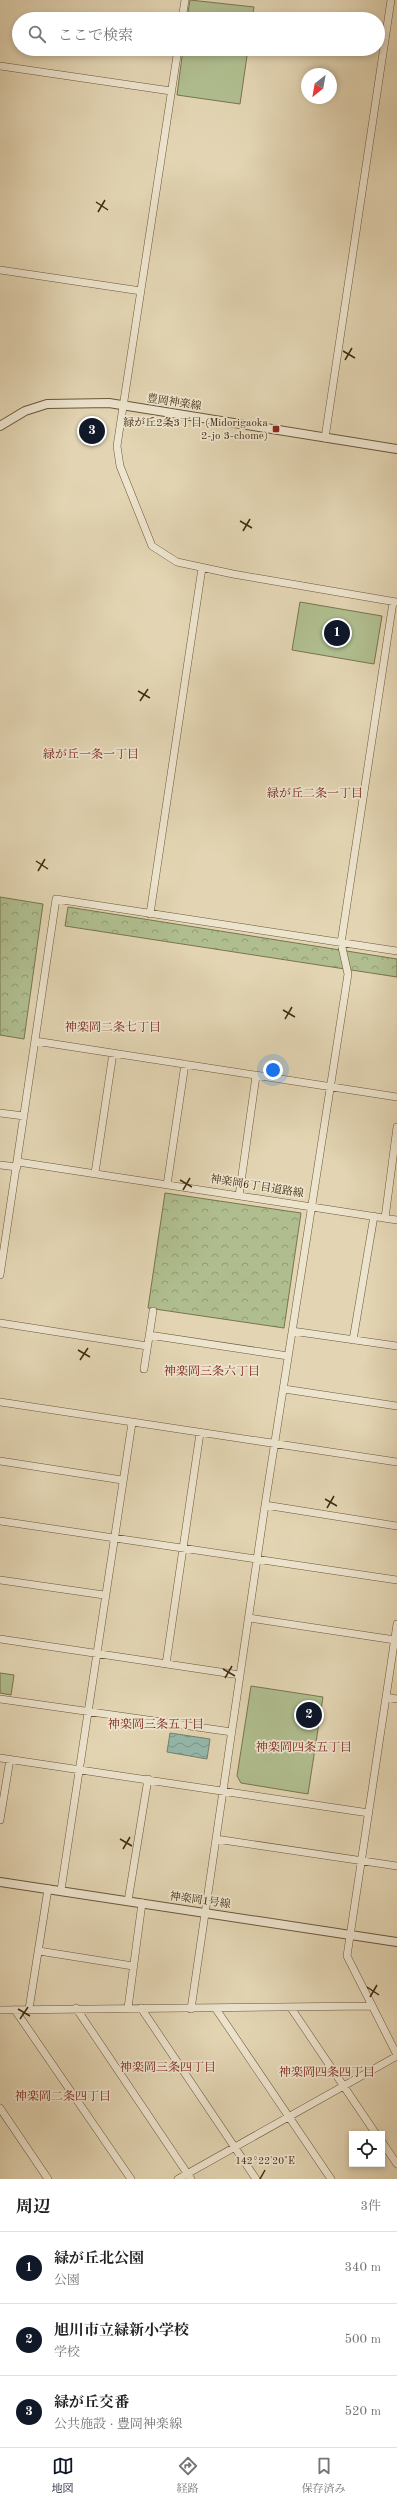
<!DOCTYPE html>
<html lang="ja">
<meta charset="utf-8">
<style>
body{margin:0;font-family:"Old Standard TT","Noto Serif JP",serif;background:#f6f6f6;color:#202124}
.controls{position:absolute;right:12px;bottom:12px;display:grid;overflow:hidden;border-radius:0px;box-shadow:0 2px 6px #0003}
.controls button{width:36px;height:36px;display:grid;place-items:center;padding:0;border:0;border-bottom:1px solid #e0e0e0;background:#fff;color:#202124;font:20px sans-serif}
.compass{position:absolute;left:301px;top:68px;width:36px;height:36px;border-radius:50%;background:#fff;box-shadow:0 2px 6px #0003;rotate:211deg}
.you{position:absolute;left:273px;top:1070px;width:14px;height:14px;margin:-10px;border:3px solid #fff;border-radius:50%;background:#1a73e8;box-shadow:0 0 0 6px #1a73e833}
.badge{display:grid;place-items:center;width:26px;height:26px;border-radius:50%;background:#111827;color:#fff;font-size:13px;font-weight:700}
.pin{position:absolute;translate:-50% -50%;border:2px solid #fff;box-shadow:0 1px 4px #0006}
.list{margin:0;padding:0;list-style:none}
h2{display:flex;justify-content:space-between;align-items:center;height:52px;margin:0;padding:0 16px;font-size:17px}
h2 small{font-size:13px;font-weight:400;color:#757577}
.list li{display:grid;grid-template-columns:26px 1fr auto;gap:12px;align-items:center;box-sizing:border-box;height:72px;padding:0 16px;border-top:1px solid #e0e0e0}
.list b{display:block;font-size:15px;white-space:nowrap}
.list p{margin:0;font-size:13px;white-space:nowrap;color:#757577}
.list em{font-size:13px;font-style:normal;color:#757577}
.icon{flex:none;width:22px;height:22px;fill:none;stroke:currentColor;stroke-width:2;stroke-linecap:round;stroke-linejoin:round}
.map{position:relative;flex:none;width:397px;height:2179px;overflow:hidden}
.search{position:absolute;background:#fff;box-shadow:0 2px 6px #0003;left:12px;right:12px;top:12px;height:44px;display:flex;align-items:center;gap:10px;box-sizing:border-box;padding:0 14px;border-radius:22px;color:#757577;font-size:15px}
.sheet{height:268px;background:#fff}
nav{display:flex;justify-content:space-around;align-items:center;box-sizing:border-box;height:56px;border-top:1px solid #e0e0e0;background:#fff;font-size:11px;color:#757577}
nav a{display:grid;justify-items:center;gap:2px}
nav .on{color:#111827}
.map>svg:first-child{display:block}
</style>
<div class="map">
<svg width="397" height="2179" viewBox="0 0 397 2179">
<defs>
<pattern id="forest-crowns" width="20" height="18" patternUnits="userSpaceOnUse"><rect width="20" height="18" fill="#b0be8f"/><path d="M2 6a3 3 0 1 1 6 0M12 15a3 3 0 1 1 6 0" fill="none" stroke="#919b73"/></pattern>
<pattern id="water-waves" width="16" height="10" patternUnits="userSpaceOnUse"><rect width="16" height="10" fill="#95b9ac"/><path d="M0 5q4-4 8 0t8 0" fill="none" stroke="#7b978a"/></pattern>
</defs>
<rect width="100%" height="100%" fill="#e3d5b3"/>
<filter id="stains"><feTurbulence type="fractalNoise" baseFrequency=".005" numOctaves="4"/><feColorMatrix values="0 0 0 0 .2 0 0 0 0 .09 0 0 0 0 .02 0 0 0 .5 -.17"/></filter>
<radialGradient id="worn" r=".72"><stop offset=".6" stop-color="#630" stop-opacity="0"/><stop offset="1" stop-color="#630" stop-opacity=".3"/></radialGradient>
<path fill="url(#forest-crowns)" stroke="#78754e" d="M0,897L43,904L24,1039L0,1035Z
M68,907L397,959V977L65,926Z
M165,1193L301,1213L284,1328L148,1308Z"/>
<path fill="#b0be8f" stroke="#78754e" d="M190,0L254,7L252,19H187Z
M183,49H248L240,104L177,95Z
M300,602L382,616L374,664L292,650Z
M0,1673L14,1675L11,1695L0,1693Z
M251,1686L323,1697L308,1794L241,1783L237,1776Z"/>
<path fill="url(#water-waves)" stroke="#73816c" d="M170,1733L210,1739L207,1759L167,1752Z"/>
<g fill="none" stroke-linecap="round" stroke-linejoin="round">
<defs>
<path id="minor" d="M182,19L185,0
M178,49L117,446L120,466L152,546L177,562L233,574L396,602
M0,66L171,91
M0,270L141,291
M325,438L391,0
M150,914L202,568
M35,1041L397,1097
M0,1113L24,1116
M18,1162L397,1220
M0,1165L17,1167
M95,1173L113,1053
M167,1185L185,1064
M239,1196L256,1076
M385,1218L397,1127
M0,1275L56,899L397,951
M0,1323L147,1346
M292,1331L397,1346
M149,1335L288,1356
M353,1340L374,1216
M144,1369L153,1311
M284,1389L397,1406
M0,1402L397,1462
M0,1461L122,1480
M265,1505L397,1526
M0,1521L397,1580
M0,1580L104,1595
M249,1618L395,1640
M397,1624L347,1956L397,2055
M0,1639L240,1675
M166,1664L200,1433
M386,1697L397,1699
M0,1699L232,1732
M0,1758L369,1813
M0,1820L10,1759
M216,1839L397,1866
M61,1890L132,1423
M128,1901L148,1779
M39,1951L133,1966
M76,2008L191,2179
M128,2008L142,1903
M141,2008L256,2179
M291,2008L376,2134
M29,2009L48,1889
M191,2009L265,1505L348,974L341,943L393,602
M216,2009L331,2179
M0,2010L371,2006
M15,2010L131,2179
M0,2108L48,2179
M382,2142L397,2164
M178,2179L397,2056"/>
<path id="tertiary" d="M0,426L25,411L47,404L109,403L397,449
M0,1882L397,1942"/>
</defs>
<use href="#minor" stroke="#6a5636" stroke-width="8"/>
<use href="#tertiary" stroke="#6a5636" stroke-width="10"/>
<use href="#minor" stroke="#ede4ce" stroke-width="7"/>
<use href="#tertiary" stroke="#ede4ce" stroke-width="8"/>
</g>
<path fill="none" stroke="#412c0d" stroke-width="1.5" d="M96,202L108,210M98,212L105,200M343,351L355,358M345,360L352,348M240,521L252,528M243,531L250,519M138,691L150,698M140,701L148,689M36,861L48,869M38,871L45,859M283,1010L295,1017M285,1019L292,1007M180,1180L192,1187M183,1190L190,1178M78,1350L90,1357M80,1360L88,1348M325,1499L337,1506M327,1508L334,1496M223,1669L235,1676M225,1678L232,1666M120,1839L132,1846M123,1849L130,1837M367,1987L379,1995M370,1997L377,1985M18,2009L30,2016M20,2019L28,2007M260,2179L265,2170"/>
<rect fill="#8f2418" stroke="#ede4ce" stroke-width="1.5" x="272" y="425" width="8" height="8" rx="2"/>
<g text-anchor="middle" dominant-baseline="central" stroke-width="3.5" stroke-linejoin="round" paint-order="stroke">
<g font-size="11" fill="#412c0d" stroke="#ede4ce">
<text transform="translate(174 403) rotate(9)">豊岡神楽線</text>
<text transform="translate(257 1187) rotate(9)">神楽岡6丁目道路線</text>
<text transform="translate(200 1901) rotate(8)">神楽岡1号線</text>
</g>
<g font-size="11" fill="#412c0d" stroke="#ede4ce" text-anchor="end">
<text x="268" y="423">緑が丘2条3丁目 (Midorigaoka<tspan x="268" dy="13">2-jo 3-chome)</tspan></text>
</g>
<g font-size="12" fill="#7a1f14" stroke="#ede4ce">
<text x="91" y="755">緑が丘一条一丁目</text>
<text x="315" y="794">緑が丘二条一丁目</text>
<text x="113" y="1028">神楽岡二条七丁目</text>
<text x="212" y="1372">神楽岡三条六丁目</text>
<text x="156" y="1725">神楽岡三条五丁目</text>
<text x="304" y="1748">神楽岡四条五丁目</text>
<text x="168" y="2068">神楽岡三条四丁目</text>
<text x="327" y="2073">神楽岡四条四丁目</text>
<text x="63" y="2097">神楽岡二条四丁目</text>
</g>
</g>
<g font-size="10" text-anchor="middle" fill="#412c0d" stroke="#ede4ce" stroke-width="3.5" stroke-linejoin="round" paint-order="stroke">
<text x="265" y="2164">142°22'20"E</text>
</g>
<rect width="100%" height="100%" filter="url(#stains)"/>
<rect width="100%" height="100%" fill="url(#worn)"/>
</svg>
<div class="controls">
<button><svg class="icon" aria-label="locate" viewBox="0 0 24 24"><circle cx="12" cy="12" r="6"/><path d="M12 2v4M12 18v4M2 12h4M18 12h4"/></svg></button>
</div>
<svg class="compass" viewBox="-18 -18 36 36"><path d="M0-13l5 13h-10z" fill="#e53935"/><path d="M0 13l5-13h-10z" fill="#757577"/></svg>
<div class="you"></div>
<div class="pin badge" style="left:337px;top:633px">1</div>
<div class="pin badge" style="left:309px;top:1715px">2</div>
<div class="pin badge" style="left:92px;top:431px">3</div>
<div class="search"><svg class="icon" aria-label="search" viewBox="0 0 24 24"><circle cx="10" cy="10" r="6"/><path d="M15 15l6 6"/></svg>ここで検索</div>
</div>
<section class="sheet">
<h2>周辺<small>3件</small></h2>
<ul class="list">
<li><span class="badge">1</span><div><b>緑が丘北公園</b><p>公園</p></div><em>340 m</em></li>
<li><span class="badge">2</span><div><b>旭川市立緑新小学校</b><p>学校</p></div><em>500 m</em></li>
<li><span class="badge">3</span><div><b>緑が丘交番</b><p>公共施設 · 豊岡神楽線</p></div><em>520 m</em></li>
</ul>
</section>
<nav>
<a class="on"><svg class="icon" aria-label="map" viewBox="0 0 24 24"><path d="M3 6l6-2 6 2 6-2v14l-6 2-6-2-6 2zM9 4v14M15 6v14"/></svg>地図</a>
<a><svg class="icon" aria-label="directions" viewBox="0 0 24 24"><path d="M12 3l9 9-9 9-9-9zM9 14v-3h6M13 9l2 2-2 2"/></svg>経路</a>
<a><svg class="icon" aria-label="saved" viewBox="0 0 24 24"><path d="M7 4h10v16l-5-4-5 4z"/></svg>保存済み</a>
</nav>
